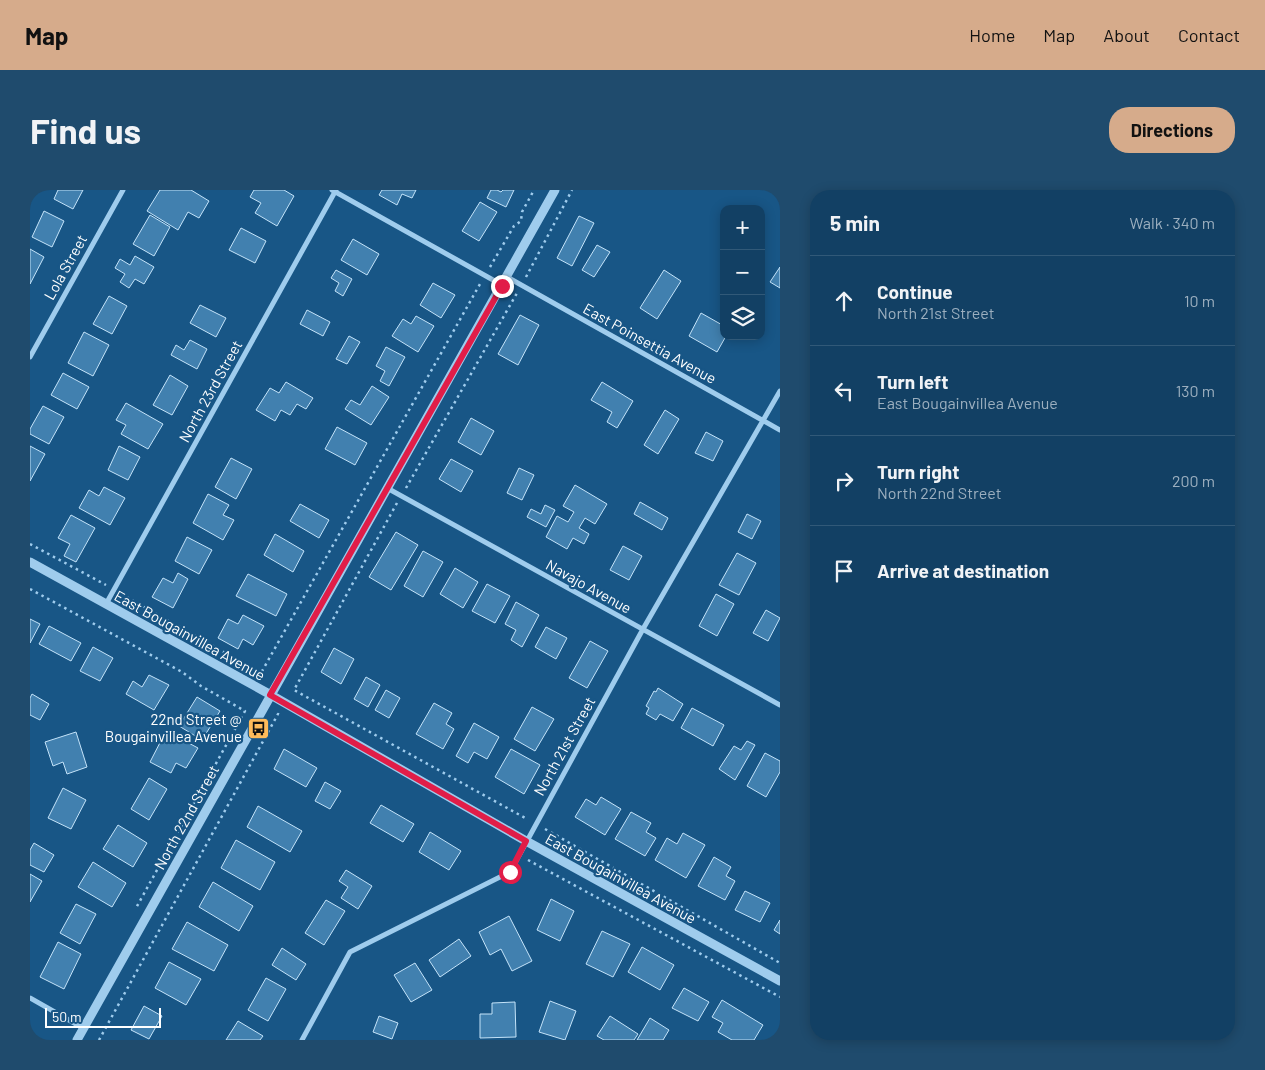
<!DOCTYPE html>
<meta charset="utf-8">
<style>
body{margin:0;font-family:Barlow,sans-serif;background:#1f4b6d;color:#f1f3f6}
.controls{position:absolute;right:15px;top:15px;display:grid;overflow:hidden;border-radius:10px;box-shadow:0 2px 12px #0003}
.controls button{width:45px;height:45px;display:grid;place-items:center;padding:0;border:0;border-bottom:1px solid #315978;background:#124064;color:#f1f3f6;font:25px sans-serif}
.scale{position:absolute;left:15px;bottom:12px;width:116px;box-sizing:border-box;padding-left:5px;border:2px solid #fff;border-top:0;font-size:14px;line-height:18px;white-space:nowrap;color:#fff;-webkit-text-stroke:4px #185686;paint-order:stroke}
.stop{position:absolute;width:15px;height:15px;margin:-11px;border:4px solid #e11d48;border-radius:50%;background:#fff}
.stop.end{background:#e11d48;border-color:#fff;box-shadow:0 1px 5px #0008}
.list{margin:0;padding:0;list-style:none}
h2{display:flex;justify-content:space-between;align-items:center;height:65px;margin:0;padding:0 20px;font-size:21px}
h2 small{font-size:16px;font-weight:400;color:#9cafbf}
.list li{display:grid;grid-template-columns:32px 1fr auto;gap:15px;align-items:center;box-sizing:border-box;height:90px;padding:0 20px;border-top:1px solid #315978}
.list b{display:block;font-size:19px;white-space:nowrap}
.list p{margin:0;font-size:16px;white-space:nowrap;color:#9cafbf}
.list em{font-size:16px;font-style:normal;color:#9cafbf}
.icon{flex:none;width:28px;height:28px;fill:none;stroke:currentColor;stroke-width:2;stroke-linecap:round;stroke-linejoin:round}
.map{position:relative;flex:none;width:750px;height:850px;overflow:hidden;border-radius:20px}
header{display:flex;align-items:center;gap:30px;box-sizing:border-box;height:70px;padding:0 25px;background:#d6ab8b;color:#111}
header strong{font-size:24px}
nav{display:flex;gap:28px;margin-inline-start:auto;font-size:18px}
.intro{display:flex;align-items:center;justify-content:space-between;box-sizing:border-box;height:120px;padding:0 30px}
h1{margin:0;font-size:35px}
.button{padding:12px 22px;border-radius:20px;background:#d6ab8b;color:#111;font-size:18px;font-weight:700}
main{display:flex;gap:30px;padding:0 30px}
aside{flex:1;background:#124064;border-radius:20px;box-shadow:0 2px 12px #0003}
.map>svg:first-child{display:block}
</style>
<header>
<strong>Map</strong>
<nav><a>Home</a><a>Map</a><a>About</a><a>Contact</a></nav>
</header>
<div class="intro"><h1>Find us</h1><a class="button">Directions</a></div>
<main>
<div class="map">
<svg width="750" height="850" viewBox="0 0 750 850">
<rect width="100%" height="100%" fill="#185686"/>
<path fill="#4180af" stroke="#c4e3f9" d="M28,0H53L43,19L24,9Z
M130,0H161L179,11L169,28L158,22L148,40L117,21Z
M224,0H254L264,6L247,36L225,23L231,13L220,7Z
M352,0H386L382,8L372,4L367,15L349,5Z
M461,0H467L471,2L473,0H484L476,17L457,8Z
M450,12L467,22L449,51L432,41Z
M14,21L34,31L22,57L2,47Z
M120,25L140,37L124,66L103,54Z
M549,26L564,33L542,76L527,68Z
M211,38L236,51L225,73L199,60Z
M323,49L349,64L337,85L311,70Z
M567,55L580,62L564,87L552,80Z
M0,59L14,67L0,94Z
M105,66L124,77L114,94L105,89L99,98L90,92L95,84L85,78L90,69L100,75Z
M750,77V98L740,92Z
M306,80L322,89L313,106L305,101L309,93L301,88Z
M634,80L651,91L627,129L610,118Z
M403,93L425,105L411,128L390,115Z
M79,106L97,116L82,144L63,134Z
M170,115L196,128L186,147L160,133Z
M277,120L300,132L293,146L270,134Z
M671,123L694,136V146H696L687,162L659,146Z
M490,125L509,135L488,175L468,164Z
M386,126L404,136L388,162L362,146L373,129L381,134Z
M54,142L79,155L63,186L38,173Z
M319,146L330,152L317,174L306,169Z
M160,150L177,159L167,179L141,165L146,155L154,160Z
M356,157L375,167L359,196L350,191L355,181L346,176Z
M33,183L59,197L47,219L21,205Z
M140,185L158,196L142,225L123,215Z
M256,192L283,208L276,219L267,214L260,225L251,220L245,231L226,220L240,198L249,203Z
M572,192L603,211L587,238L577,232L582,222L561,210Z
M342,196L359,207L341,235L315,219L321,210L330,215Z
M96,213L133,234L118,259L91,244L96,235L86,230Z
M13,216L34,227L19,254L0,244V239Z
M635,220L649,229L628,264L614,255Z
M441,228L464,241L451,265L428,252Z
M307,237L337,253L325,275L295,259Z
M676,242L693,251L683,271L665,263Z
M0,256L15,264L0,291Z
M89,256L110,267L98,290L78,280Z
M201,268L222,279L206,309L185,297Z
M421,269L443,281L431,302L409,289Z
M489,278L504,285L492,310L477,303Z
M545,295L577,314L565,334L555,328L549,338L559,344L554,354L543,348L537,359L516,347L527,326L538,332L544,322L533,316Z
M74,297L95,308L80,335L49,318L59,300L69,306Z
M178,304L199,315L193,325L204,330L193,350L163,333Z
M610,312L638,328L632,340L604,324Z
M270,314L299,330L289,348L260,331Z
M515,315L525,320L516,337L497,327L501,319L511,324Z
M717,324L731,331L722,349L708,342Z
M41,325L65,338L46,372L34,366L40,354L28,348Z
M366,342L388,355L361,400L339,387Z
M245,344L274,361L263,382L234,365Z
M157,347L182,360L169,384L145,371Z
M593,356L612,366L599,390L580,380Z
M393,361L413,372L393,407L374,396Z
M707,363L726,373L709,405L689,395Z
M425,378L448,392L433,418L410,404Z
M148,383L158,389L143,418L122,407L133,388L143,393Z
M218,384L257,404L246,426L206,406Z
M457,394L480,406L465,433L442,421Z
M686,404L704,414L687,446L669,436Z
M486,412L509,425L492,457L481,450L486,440L475,434Z
M736,420L750,428L738,451L723,443Z
M213,425L234,436L223,455L213,449L208,459L188,448L198,429L208,434Z
M0,429L10,434L0,453Z
M19,436L51,453L41,471L9,454Z
M516,437L537,448L526,469L505,457Z
M560,451L578,461L557,498L539,488Z
M63,457L83,468L70,491L50,481Z
M304,458L324,469L311,494L291,482Z
M119,485L139,495L124,520L96,504L103,491L112,497Z
M336,487L350,495L338,517L324,509Z
M628,498L653,514L643,531L630,524L626,530L616,524L619,518L616,516L624,501L626,502Z
M356,500L370,508L359,528L345,520Z
M2,504L19,514L10,530L0,525V508Z
M167,507L190,521L172,550L149,536Z
M404,513L422,523L416,534L424,539L413,559L386,544Z
M502,517L524,529L505,561L484,549Z
M662,518L694,535L683,556L651,538Z
M444,533L469,547L457,569L444,562L438,573L426,566Z
M136,541L168,558L156,578L146,573L141,583L120,572Z
M46,542L57,577L37,584L33,572L23,576L15,552Z
M717,551L725,555L705,590L689,579L704,556L711,560Z
M254,559L287,578L276,597L244,579Z
M481,559L510,575L494,604L465,587Z
M735,563L750,571V582L736,607L717,596Z
M119,588L137,599L119,630L101,619Z
M295,592L311,601L300,619L285,611Z
M33,598L56,610L41,639L18,628Z
M571,607L591,619L575,645L545,627L556,609L566,615Z
M351,615L384,634L373,652L340,633Z
M228,616L272,641L260,662L217,637Z
M601,622L621,633L616,642L626,648L615,666L585,649Z
M88,635L117,653L103,677L73,659Z
M400,642L431,661L419,680L389,662Z
M653,643L675,655L656,688L625,670L637,648L647,654Z
M206,650L245,672L230,700L191,678Z
M4,653L24,665L14,682L0,675V660Z
M684,667L701,677L696,686L705,691L695,710L668,696Z
M63,672L96,693L82,717L48,697Z
M316,680L342,696L328,719L311,708L318,697L309,691Z
M0,684L12,691L0,712Z
M183,692L223,716L209,741L169,717Z
M715,701L740,713L730,732L705,720Z
M521,709L544,721L530,751L507,740Z
M296,710L315,721L294,755L275,743Z
M46,714L66,724L50,754L30,743Z
M479,726L502,771L482,781L471,759L460,765L449,742Z
M750,730V744L744,740Z
M157,732L198,755L184,781L142,759Z
M572,741L600,754L583,787L556,774Z
M429,749L441,766L410,787L399,770Z
M28,752L51,764L34,799L10,787Z
M612,757L644,775L630,800L598,782Z
M252,758L276,774L266,790L242,775Z
M139,772L171,789L156,815L125,798Z
M385,773L402,800L381,812L364,785Z
M236,788L256,799L238,831L218,820Z
M654,798L679,812L668,831L642,818Z
M692,810L733,835L724,850H702L688,842L693,833L682,827Z
M520,811L546,821L535,850L509,842Z
M485,812L486,847L450,848V824H462V813Z
M114,816L132,826L119,849L101,840Z
M349,826L368,833L362,849L343,842Z
M580,826L608,844L604,850H574L567,846Z
M620,828L639,840L633,850H607Z
M208,831L233,846L230,850H196Z"/>
<g fill="none" stroke-linecap="round" stroke-linejoin="round">
<path stroke="#9fcced" stroke-width="2.5" stroke-dasharray="2.5 4" stroke-linecap="butt" d="M460,77L484,36L491,31L492,22L504,0
M496,87L542,0
M376,298L487,103
M367,313L264,500L497,629
M0,354L76,395
M0,399L152,482L171,496L215,521L106,718
M91,404L231,483L450,94
M515,639L750,773
M498,670L750,807
M69,850L248,524L250,525"/>
<path stroke="#9fcced" stroke-width="5" d="M302,0L472,95
M477,87L750,240
M0,167L93,0
M357,298L750,515
M76,414L306,0
M0,808L53,838
M272,850L320,762L480,682L613,439L750,201
M748,850L750,846"/>
<path stroke="#9fcced" stroke-width="9" d="M0,372L241,505L496,651L750,791
M47,850L525,0"/>
</g>
<g fill="none" stroke-linecap="round" stroke-linejoin="round">
<path stroke="#e11d48" stroke-width="6" d="M472,96L240,505L496,651L480,682"/>
</g>
<defs>
<symbol id="bus-square" viewBox="-11 -11 22 22"><rect x="-9" y="-9" width="18" height="18" rx="4" fill="#ffbb5a" stroke="#185686"/><path d="M-5-6H5V4H4V6H2V4H-2V6H-4V4H-5ZM-3.5-4V0h7V-4ZM-3.5 1.2v1.5H-2V1.2ZM2 1.2v1.5H3.5V1.2Z" fill="#111"/></symbol>
</defs>
<g fill-rule="evenodd">
<use href="#bus-square" x="216" y="526" width="25" height="25"/>
</g>
<g text-anchor="middle" dominant-baseline="central" stroke-width="4.5" stroke-linejoin="round" paint-order="stroke">
<g font-size="15" fill="#fff" stroke="#185686">
<text transform="translate(35 77) rotate(-61)">Lola Street</text>
<text transform="translate(620 153) rotate(29)">East Poinsettia Avenue</text>
<text transform="translate(180 201) rotate(-61)">North 23rd Street</text>
<text transform="translate(559 396) rotate(29)">Navajo Avenue</text>
<text transform="translate(160 445) rotate(29)">East Bougainvillea Avenue</text>
<text transform="translate(534 556) rotate(-61)">North 21st Street</text>
<text transform="translate(156 627) rotate(-61)">North 22nd Street</text>
<text transform="translate(591 688) rotate(29)">East Bougainvillea Avenue</text>
</g>
<g font-size="15" fill="#fff" stroke="#185686" text-anchor="end">
<text x="212" y="529">22nd Street @<tspan x="212" dy="17">Bougainvillea Avenue</tspan></text>
</g>
</g>
</svg>
<div class="controls">
<button>+</button>
<button>−</button>
<button><svg class="icon" aria-label="layers" viewBox="0 0 24 24"><path d="M12 4l9 5-9 5-9-5zM3 14l9 5 9-5"/></svg></button>
</div>
<div class="scale">50 m</div>
<div class="stop" style="left:480px;top:682px"></div>
<div class="stop end" style="left:472px;top:96px"></div>
</div>
<aside>
<h2>5 min<small>Walk · 340 m</small></h2>
<ul class="list">
<li><svg class="icon" aria-label="ahead" viewBox="0 0 24 24"><path d="M12 20V5M6 11l6-6 6 6"/></svg><div><b>Continue</b><p>North 21st Street</p></div><em>10 m</em></li>
<li><svg class="icon" aria-label="left" viewBox="0 0 24 24"><path d="M17 20v-9H6M10 6l-5 5 5 5"/></svg><div><b>Turn left</b><p>East Bougainvillea Avenue</p></div><em>130 m</em></li>
<li><svg class="icon" aria-label="right" viewBox="0 0 24 24"><path d="M7 20v-9h11M14 6l5 5-5 5"/></svg><div><b>Turn right</b><p>North 22nd Street</p></div><em>200 m</em></li>
<li><svg class="icon" aria-label="arrive" viewBox="0 0 24 24"><path d="M6 21V4h12l-3 4 3 4H6"/></svg><div><b>Arrive at destination</b></div></li>
</ul>
</aside>
</main>
